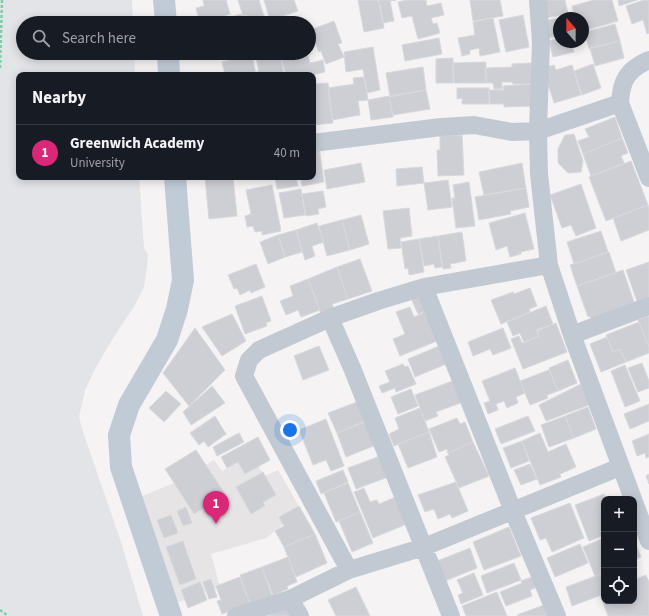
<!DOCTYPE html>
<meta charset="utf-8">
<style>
body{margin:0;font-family:"Source Sans 3",sans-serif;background:#20242c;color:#f1f3f6}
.controls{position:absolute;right:12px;bottom:12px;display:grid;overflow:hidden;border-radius:8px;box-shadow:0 2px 10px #0003}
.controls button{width:36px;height:36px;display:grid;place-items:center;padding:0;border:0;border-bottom:1px solid #363941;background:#171b24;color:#f1f3f6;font:20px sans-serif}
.compass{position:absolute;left:553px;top:12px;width:36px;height:36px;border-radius:50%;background:#171b24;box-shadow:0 2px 10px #0003;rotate:339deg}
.you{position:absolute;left:290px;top:430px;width:14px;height:14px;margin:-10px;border:3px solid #fff;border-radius:50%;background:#1a73e8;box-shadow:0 0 0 6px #1a73e833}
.badge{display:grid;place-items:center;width:26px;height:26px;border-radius:50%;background:#db2777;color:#fff;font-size:13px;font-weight:700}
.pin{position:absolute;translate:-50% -33px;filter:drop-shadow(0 1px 2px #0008)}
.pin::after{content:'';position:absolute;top:21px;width:14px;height:12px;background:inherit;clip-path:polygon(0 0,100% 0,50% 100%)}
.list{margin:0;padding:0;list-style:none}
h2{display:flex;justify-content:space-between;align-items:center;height:52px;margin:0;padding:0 16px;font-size:17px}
h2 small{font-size:13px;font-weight:400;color:#9ea1a6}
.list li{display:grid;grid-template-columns:26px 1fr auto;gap:12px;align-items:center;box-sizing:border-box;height:56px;padding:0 16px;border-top:1px solid #363941}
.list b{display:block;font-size:15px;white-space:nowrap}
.list p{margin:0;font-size:13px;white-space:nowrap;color:#9ea1a6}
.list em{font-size:13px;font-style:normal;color:#9ea1a6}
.icon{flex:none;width:22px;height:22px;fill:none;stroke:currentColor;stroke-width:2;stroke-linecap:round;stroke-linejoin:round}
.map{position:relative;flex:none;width:649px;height:616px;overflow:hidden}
.search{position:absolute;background:#171b24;box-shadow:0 2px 10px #0003;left:16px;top:16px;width:300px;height:44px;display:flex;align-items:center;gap:10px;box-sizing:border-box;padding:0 14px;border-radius:22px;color:#9ea1a6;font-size:15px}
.panel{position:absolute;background:#171b24;box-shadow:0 2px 10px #0003;left:16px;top:72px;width:300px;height:108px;border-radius:8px}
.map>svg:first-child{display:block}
</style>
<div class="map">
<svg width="649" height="616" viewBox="0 0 649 616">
<rect width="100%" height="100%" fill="#f5f3f3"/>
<path fill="#e6e4e5" d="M250,454L265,476L278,470L301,510L266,538L211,554L220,587L176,603L140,497L179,481L214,460L222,471Z"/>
<path fill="#e2e4e7" d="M0,0H132L133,23H23V53H134L135,75H19V177H139L144,248L148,255L147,267L144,287L135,305L110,343L94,371L85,390L79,417L82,429L121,542L143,616H0Z"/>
<path fill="#cdcfd5" stroke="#d7d9de" d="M203,0H226L230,14L200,23L196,8L204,6Z
M238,0H259L265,20L256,23H249L247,15L243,16Z
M264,0H294L298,11L270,20Z
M358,0H379L384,28L364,32Z
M378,0H396L390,1L394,21L383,23Z
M407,0H426L427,6L441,3L444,15L431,18L433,24L437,23L440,33L418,39L412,16L402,18L398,2Z
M470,0H500L503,16L473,21Z
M542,0H565L568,14L545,18Z
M594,0H612L618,21L583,31V18H575L572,6Z
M618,0H637L619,6Z
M644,0H649V33L647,34L643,20L632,24L626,6Z
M241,14L244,23H231L229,18Z
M523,15L529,47L506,52L499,20Z
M567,16L568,18H559V36L547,38L544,21Z
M493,18L500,52L480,56L479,48L470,50V54L462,56L458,38L475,35L473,22Z
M334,21L342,43L338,44L344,57L326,64L321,51L319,52L310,30Z
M615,24L620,41L589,49L585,32Z
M309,32L313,47L309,48Z
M439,38L442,54L405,61L402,45Z
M559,38V42H571L574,52L553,57L549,41Z
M620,41L624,58L595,66L590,48Z
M373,47L380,90L367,93L363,69L346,72L344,52Z
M255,53H280L284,75H258L257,71H259Z
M295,53H307L310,63L323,60L325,72L312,75H286L281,56Z
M252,55L256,75H225L222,62Z
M453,58V83H436V59Z
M486,62V83H454L453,63Z
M531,63L532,84H513L512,82H502V89H494L493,83H486V68L512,67V64Z
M593,64L601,88L582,95L574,71Z
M554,65L556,70L572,65L581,95L554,103L543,68Z
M423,67L426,90L390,96L386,73Z
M364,77L368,100L358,101L360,115L332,120L328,88L354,84L353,78Z
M328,83L333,123L313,125V84Z
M532,84L533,106L504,107V104H490L489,90H504L503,86Z
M457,88H489V104H462V98L457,99Z
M426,90L430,109L393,115L389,97Z
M389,96L393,117L371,120L368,100Z
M615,117L622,138L583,154L578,141L589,137L585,129Z
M574,134L583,161L581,172L568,173L558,163V149L565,135Z
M462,135L464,175L438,176L437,150H440V136Z
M622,138L628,153L621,156L624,163L591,176L583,154Z
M319,148L324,182L302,186L301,177H313V149Z
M631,161L648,205L606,221L589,177Z
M361,163L365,182L327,189L324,170Z
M522,163L526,188L484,195L479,172Z
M422,167L424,183L397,186L396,169Z
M205,177H233L237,216L209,219Z
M275,177H296L298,186L277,189Z
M448,180L452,207L428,210L424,183Z
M469,182L475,226L456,228L452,198H455L453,185Z
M581,184L596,228L576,236L571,225L562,228L550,195Z
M272,185L281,231L262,235V231L255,232L253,226L247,227L245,216L251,214L246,190Z
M526,188L529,207L510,211L511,214L479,220L475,197Z
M301,189L305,215L284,218L279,193Z
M323,191L326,207L318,209L319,214L306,216L302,194Z
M648,205L649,209V230L621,241L613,218Z
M409,208L412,236L400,238L401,248L388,249L383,211Z
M525,213L534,249L521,252V254L510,257L507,246L496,250L489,223Z
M361,215L369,244L350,250L342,220Z
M342,220L350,250L327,256L319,226Z
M317,223L324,242L312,246L315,256L305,260L296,230Z
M296,230L302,252L285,257L278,235Z
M601,231L608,252L574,264L567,242Z
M462,232L466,261L450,264L451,268L443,269L438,236Z
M278,235L285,257L268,264L260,242Z
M438,236L442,267L435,268L434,264L424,266L419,239Z
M419,239L424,272L409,275L408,268L405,269L401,242Z
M609,252L616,273L577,286L570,265Z
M360,259L372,291L348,299L337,267Z
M649,262V300L638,304L626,270Z
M256,264L265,287L251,293L250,290L240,295L237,288L234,289L228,275Z
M337,267L348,299L332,304L334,309L321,314L308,279Z
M623,270L636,308L592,323L590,316L588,317L577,286Z
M308,279L320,310L301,317L298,310L286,315L280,301L293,296L290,286Z
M530,288L537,306L529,309L530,312L501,324L491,300L513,292L514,294Z
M422,294L428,310L418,314L411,298Z
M262,296L271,321L266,323L267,326L245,334L235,306Z
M546,306L553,324L536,330L539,336L524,343L520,333L513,336L507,322Z
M410,307L414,317L425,312L437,341L400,356L393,339L405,334L396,312Z
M232,314L246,341L222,356L202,327Z
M649,316V347L638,320Z
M639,322L649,347V353L626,362L620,349L613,352L606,335Z
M556,323L567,352L523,369L511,339L519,336L522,343L539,336L537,331Z
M195,328L225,370L189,406L163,373Z
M503,328L511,348L493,355L490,349L473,356L468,342Z
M607,337L613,352L620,349L626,362L601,372L590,344Z
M319,346L329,370L303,380L294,356Z
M439,346L446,364L415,377L408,359Z
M568,360L577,383L558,391L549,368Z
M642,363L649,381V388L638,392L628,368Z
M403,364L405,367L408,366L416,384L396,392L395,388L382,393L379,386L390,382L385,371Z
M625,365L640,401L625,407L611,371Z
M515,368L525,393L516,397L518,403L507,408L504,401L496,404L498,410L488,414L484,403L490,401L482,381Z
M549,370L558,391L547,395L548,398L530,405L520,381Z
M455,380L463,402L436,412L438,416L425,421L415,395Z
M581,384L589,405L546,421L539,405Z
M212,386L225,403L191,425L183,412Z
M411,389L418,406L398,414L391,397Z
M166,391L181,404L164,422L149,408Z
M357,402L365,421L337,433L328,413Z
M649,404V421L630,429L624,414Z
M588,407L596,429L574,438L565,416Z
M420,408L429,432L394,446L389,434L399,429L395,418Z
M215,416L226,434L208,447L204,441L199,445L190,433Z
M528,416L535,431L501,444L495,429Z
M565,416L574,438L549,447L541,425Z
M457,418L460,424L465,422L473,442L448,453L447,449L439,452L429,429Z
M326,419L344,466L331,471L326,460L313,465L299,430Z
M367,421L376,445L346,457L337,433Z
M429,432L437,457L408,468L398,444Z
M239,433L244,442L217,456L213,447Z
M540,433L548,452L566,444L576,467L560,474L561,477L540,485L522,441Z
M649,434V457L646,458L645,453L637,456L632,441Z
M258,437L270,460L245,474L238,462L227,468L221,457Z
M522,441L529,461L511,468L503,448Z
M473,442L489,476L459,488L445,457L449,455L448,453Z
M196,450L225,494L194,514L165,469Z
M380,456L388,477L356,489L348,468Z
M530,464L537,479L521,485L514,470Z
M343,470L348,482L321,494L316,481Z
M263,472L276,495L263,502L265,506L251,514L236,487Z
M649,474V484L646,476Z
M456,482L468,511L452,518L450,514L438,519L434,509L425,512L418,495Z
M348,483L360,512L336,522L324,493Z
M364,488L370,502L377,500L379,504L398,496L409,523L373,538L354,492Z
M604,494L606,499H604V535L589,541L575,505Z
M570,503L584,538L552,552L546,538L540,540L531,518Z
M299,506L315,534L284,547L275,531L284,526L279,517Z
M186,507L192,523L183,526L177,511Z
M360,512L373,543L352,552L339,521Z
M171,515L178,533L164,538L157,520Z
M509,527L521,556L484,570L473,542Z
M315,534L327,563L296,577L284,547Z
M604,538V572L595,576L583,547Z
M634,540L641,557L634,560Z
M183,541L196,579L180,585L166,547Z
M580,544L588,563L555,577L547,558Z
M470,548L477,568L445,581L437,561Z
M288,557L297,582L287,586L288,589L273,595L262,567Z
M514,563L521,580L487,593L481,576Z
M262,567L272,596L250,604L240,575Z
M474,573L483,595L461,604L458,595L463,593L457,580Z
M604,573V594L572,606L566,587Z
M537,575L542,585L530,590L532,596L506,606L500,592L522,583L521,581Z
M646,575L649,582V616H608L601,597L604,596V601H634V580Z
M240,577L250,604L222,614L217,601L221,600L216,586Z
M211,579L217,597L209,599L203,582Z
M200,582L207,600L188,608L181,590Z
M356,587L370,616H336L328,600Z
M497,592L507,616H466L462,606Z
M544,605L555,616H518L517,615Z
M286,608L290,616H268Z"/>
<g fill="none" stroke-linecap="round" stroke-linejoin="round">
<path stroke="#7ad0a6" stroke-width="2.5" stroke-dasharray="3 2" stroke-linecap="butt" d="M0,68L2,0
M0,610L8,616"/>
<path stroke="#c1cad2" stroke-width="18" d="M538,0L541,42L538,131L539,174L549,265L572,335L633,499
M620,103L649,178
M313,143L441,127L474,125L512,132L538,131L620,103C621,80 628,69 649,60
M424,287L513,511L557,616
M330,318L352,368L451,616
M572,335L649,306
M634,502L649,541
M349,570L244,376L249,360L259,350L330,318L378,301L424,287L549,265
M290,599L300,616
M236,616L290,599L349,570L424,547L620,467"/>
<path stroke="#c1cbd6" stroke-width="22" d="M164,0L166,23
M168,53L169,75
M171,616L121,467L119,435L129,405L167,340L177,309L183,280L175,177"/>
</g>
</svg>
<div class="controls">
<button>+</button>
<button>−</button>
<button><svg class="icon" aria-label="locate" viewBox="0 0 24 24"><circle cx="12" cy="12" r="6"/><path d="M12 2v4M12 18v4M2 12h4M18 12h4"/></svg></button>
</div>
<svg class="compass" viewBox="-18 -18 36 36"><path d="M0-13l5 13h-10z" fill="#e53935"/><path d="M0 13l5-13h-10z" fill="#9ea1a6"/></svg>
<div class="you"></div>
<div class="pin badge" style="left:216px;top:524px">1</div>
<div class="search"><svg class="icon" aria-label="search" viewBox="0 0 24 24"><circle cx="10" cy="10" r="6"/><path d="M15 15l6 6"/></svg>Search here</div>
<section class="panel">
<h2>Nearby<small></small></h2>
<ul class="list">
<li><span class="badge">1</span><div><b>Greenwich Academy</b><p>University</p></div><em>40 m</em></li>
</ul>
</section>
</div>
